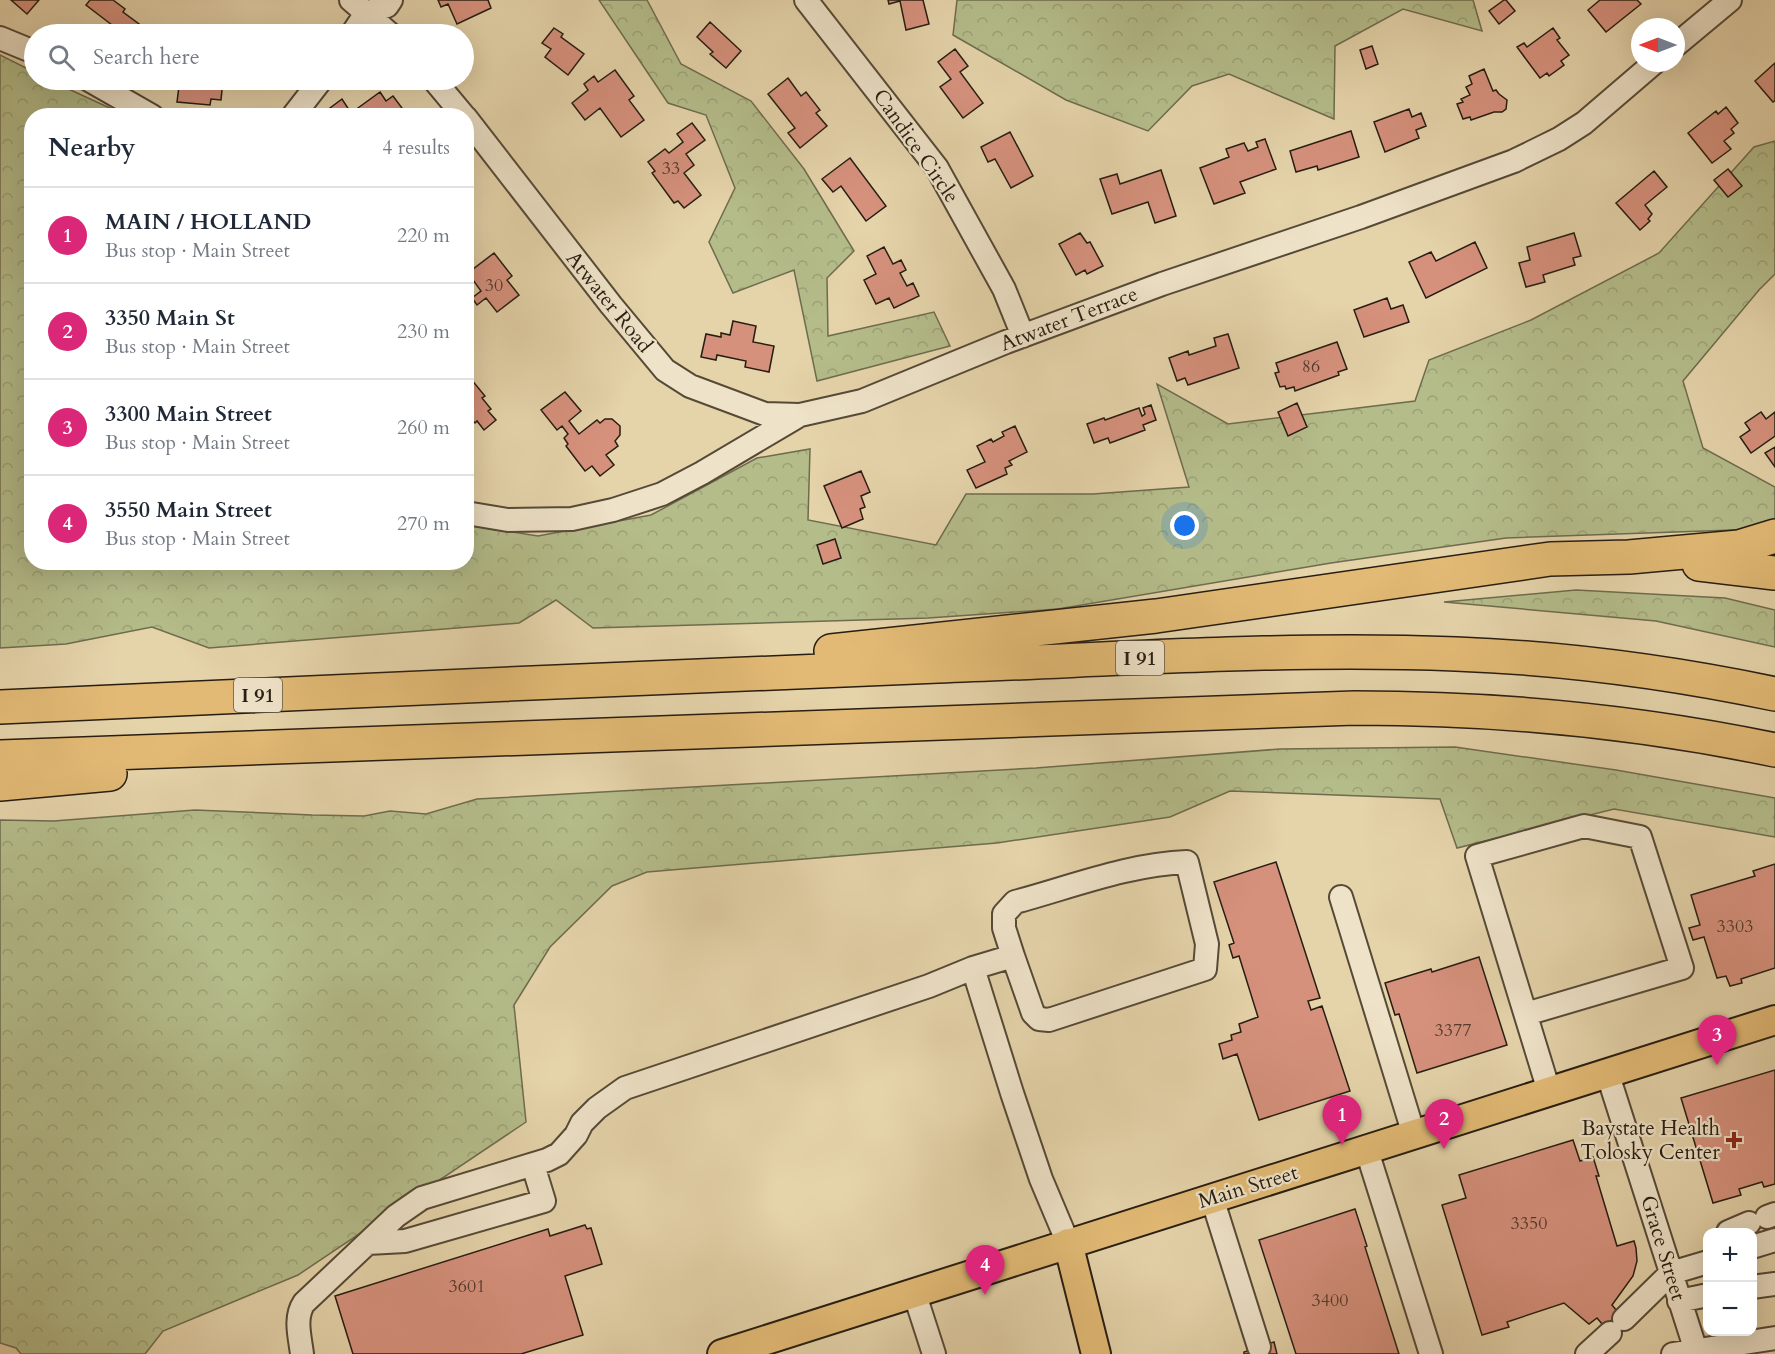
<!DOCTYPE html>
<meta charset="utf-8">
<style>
body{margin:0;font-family:Cardo,serif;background:#f2f2f3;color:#1f2937}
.controls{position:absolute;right:18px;bottom:18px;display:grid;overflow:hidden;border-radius:12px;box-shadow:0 6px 24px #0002}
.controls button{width:54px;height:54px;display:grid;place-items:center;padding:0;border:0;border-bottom:2px solid #e0e1e3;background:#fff;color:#1f2937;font:30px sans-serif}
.compass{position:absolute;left:1631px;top:18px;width:54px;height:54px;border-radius:50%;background:#fff;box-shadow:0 6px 24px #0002;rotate:270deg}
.you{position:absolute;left:1185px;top:526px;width:21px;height:21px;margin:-15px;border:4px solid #fff;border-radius:50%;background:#1a73e8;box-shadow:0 0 0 9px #1a73e833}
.badge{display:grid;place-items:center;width:39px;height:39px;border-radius:50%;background:#db2777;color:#fff;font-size:20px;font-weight:700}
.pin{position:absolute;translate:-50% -50px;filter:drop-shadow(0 2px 3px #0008)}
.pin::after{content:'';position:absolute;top:32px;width:21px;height:18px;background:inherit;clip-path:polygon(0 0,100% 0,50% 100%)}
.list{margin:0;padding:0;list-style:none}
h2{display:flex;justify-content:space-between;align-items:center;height:78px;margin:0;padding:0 24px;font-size:26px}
h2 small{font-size:20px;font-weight:400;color:#747a83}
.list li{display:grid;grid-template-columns:39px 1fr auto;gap:18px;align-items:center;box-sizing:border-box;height:96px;padding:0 24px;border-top:2px solid #e0e1e3}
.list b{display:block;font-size:22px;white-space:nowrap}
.list p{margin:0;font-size:20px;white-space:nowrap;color:#747a83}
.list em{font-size:20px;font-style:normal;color:#747a83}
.icon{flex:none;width:33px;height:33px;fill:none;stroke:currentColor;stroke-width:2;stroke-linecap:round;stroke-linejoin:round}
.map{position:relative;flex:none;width:1775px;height:1354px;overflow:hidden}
.search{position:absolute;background:#fff;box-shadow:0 6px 24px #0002;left:24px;top:24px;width:450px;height:66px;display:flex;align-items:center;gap:15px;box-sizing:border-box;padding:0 21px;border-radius:33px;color:#747a83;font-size:22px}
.panel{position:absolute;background:#fff;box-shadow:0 6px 24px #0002;left:24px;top:108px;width:450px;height:462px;border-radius:24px}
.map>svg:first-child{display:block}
</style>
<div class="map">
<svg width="1775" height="1354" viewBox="0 0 1775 1354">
<defs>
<pattern id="forest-crowns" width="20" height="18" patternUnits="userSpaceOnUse" patternTransform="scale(1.5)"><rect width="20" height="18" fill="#b4bc8a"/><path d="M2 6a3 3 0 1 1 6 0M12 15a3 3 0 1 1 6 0" fill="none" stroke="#9ba176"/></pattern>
</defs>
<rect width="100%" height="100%" fill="#e5d3aa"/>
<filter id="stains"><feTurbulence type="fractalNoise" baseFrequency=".00333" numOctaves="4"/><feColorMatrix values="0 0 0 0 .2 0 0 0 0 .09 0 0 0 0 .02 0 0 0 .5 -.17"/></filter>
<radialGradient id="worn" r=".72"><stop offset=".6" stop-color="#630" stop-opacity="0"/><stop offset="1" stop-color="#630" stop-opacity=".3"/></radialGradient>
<path fill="url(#forest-crowns)" stroke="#6e6c4e" stroke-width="1.5" d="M599,0H647L681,64L751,101L804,169L854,251L827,278L828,336L934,312L950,346L817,381L794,270L733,293L709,242L735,188L706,115L668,103Z
M957,0H1473L1482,31L1403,9L1335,46L1334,119L1229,74L1192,86L1148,131L1066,100L953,35Z
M0,55L34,72V80H49L125,115L32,116V562H466L467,525L538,536L651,515L757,458L810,449L808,520L936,545L966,494H1093L1189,487L1157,384L1228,424L1415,401L1429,360L1531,320L1659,253L1754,147L1775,141V274L1759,290L1683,381L1703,448L1775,487V520L1762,529L1506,538L1331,563L1058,609L928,618L593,628L556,600L519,623L209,648L152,627L66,644L0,648Z
M1576,590L1725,598L1775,610V647L1656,621L1444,602Z
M1455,747L1616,770L1775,798V837L1614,809L1457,848L1440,799L1230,791L1170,817L997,843L647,872L612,886L550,947L514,1005L526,1122L298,1275L163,1331L145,1354H21L16,1348L0,1343V820L54,821L195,810L312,815L364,816L390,811L426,814L477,799L1036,768L1280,749Z"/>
<path fill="#d6917d" stroke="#271d11" stroke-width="1.5" d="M11,0H39L27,14Z
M90,0H113L125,9L123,12L139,24L131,34H119L110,27L112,25L86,5Z
M438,0H488L491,8L457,24L448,4L441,7Z
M888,0H923L929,24L906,30L900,1L889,4Z
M1504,0H1506L1515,11L1499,24L1489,11Z
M1600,0H1637L1641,4L1606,32L1588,10Z
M710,22L741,51L726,68L710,54L713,52L697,37Z
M554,28L563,34L561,37L584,54L568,75L545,57L551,49L542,43Z
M1553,28L1560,38L1557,40L1569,55L1561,61L1564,65L1549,76L1547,73L1540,78L1517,47L1524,43L1527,47Z
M1372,46L1378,64L1366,69L1360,50Z
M955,49L968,66L960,72L983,103L963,118L940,87L951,79L938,62Z
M1775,63V101L1773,102L1755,81Z
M1484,69L1493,91L1496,90L1499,94L1507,100L1506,109L1502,112H1494L1471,120L1470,117L1463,119L1457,104L1463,102L1461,99L1470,95L1466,87L1472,84L1469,76Z
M615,70L634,96L629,100L644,120L621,137L600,108L585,120L572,103L588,90L584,84L594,76L598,82Z
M788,78L801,96L806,92L820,110L816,113L827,126L800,148L788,133L795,128L768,94Z
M143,80H223L221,100L211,99L210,105L177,102L179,86L173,85V81L163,80V87L143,85Z
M380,92L386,101L393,96L402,108L396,112L398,116H323L322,114L342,99L351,113Z
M1726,107L1738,123L1731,129L1734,133L1724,141L1731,149L1712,163L1688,133L1716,111L1718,114Z
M1409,109L1412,117L1421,113L1426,126L1416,130L1419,138L1385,152L1374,122Z
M692,123L705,140L686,154L694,165L684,173L701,195L684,208L678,201L674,203L652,173L655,171L648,162L665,149L669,153L683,142L677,134Z
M1351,131L1359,157L1318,170L1317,166L1296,172L1290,151Z
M1010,132L1033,176L1011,188L995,159L988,162L981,147Z
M1265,139L1276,169L1240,182L1245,193L1214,204L1200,168L1229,157L1226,149L1244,143L1248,151L1258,147L1256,142Z
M850,158L886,206L866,221L841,186L833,192L822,179Z
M1728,169L1742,186L1728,197L1714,180Z
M1161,170L1176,216L1155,223L1148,202L1112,214L1100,179L1117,174L1120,184Z
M1654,171L1667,187L1645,205L1652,214L1648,219L1650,221L1640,230L1616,203Z
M1080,233L1087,243L1090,242L1103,266L1087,274L1085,270L1076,275L1059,244Z
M1574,233L1581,256L1573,258L1575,265L1543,275L1545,282L1526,287L1519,263L1530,260L1527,247Z
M1475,242L1487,268L1426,298L1409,262L1431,252L1436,261Z
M884,247L893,264L901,260L906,270L900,273L907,286L913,283L919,296L894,308L889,298L876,304L864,280L876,274L867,256Z
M494,253L512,276L507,280L519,295L497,312L486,298L477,305L472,298L481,291L468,273Z
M1387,298L1391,309L1403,305L1409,322L1364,337L1354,310Z
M733,321L756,326L753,342L774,346L769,372L745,367L746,361L717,355L716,360L701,357L706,334L721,337V333L730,335Z
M1228,334L1239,368L1188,385L1185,378L1177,381L1169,358L1188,351L1189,355L1216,346L1214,338Z
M1337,342L1347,369L1338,372L1339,375L1295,391L1294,387L1286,389L1285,386L1280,387L1275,373L1279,372L1276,363Z
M466,373L485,396L482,398L491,409L488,411L496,420L484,430L477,421L475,423L466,413Z
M565,392L581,411L569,421L579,434L597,420L600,423L605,419H612L620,426V435L615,441L618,446L606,455L614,465L600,476L592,466L585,471L566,446L568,444L564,438L568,434L562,426L557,430L541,410Z
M1297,403L1307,427L1288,436L1278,412Z
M1151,405L1156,420L1143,425L1145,430L1110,443L1108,438L1094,443L1087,424L1104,418L1105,420L1139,408L1142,416L1145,414L1143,408Z
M1761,412L1766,419L1775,412V436L1751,453L1740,437L1750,430L1745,423Z
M1015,426L1027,452L1009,461L1012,465L1005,468L1007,474L976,488L967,470L985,462L977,446L991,439L993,442L1004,436L1002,432Z
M1775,447V467L1765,453Z
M861,471L870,492L861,496L865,507L860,509L863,519L842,528L824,486Z
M835,539L841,558L823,564L817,545Z
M1276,862L1320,998L1308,1001L1311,1010L1322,1006L1350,1091L1259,1120L1237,1054L1223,1059L1219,1044L1232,1040L1231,1035L1241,1032L1239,1024L1258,1017L1239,956L1233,958L1229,945L1234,943L1214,882Z
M1775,864V968L1741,979L1742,983L1730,986L1726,976L1717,978L1704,937L1693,940L1689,928L1700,925L1691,895L1755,876L1753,871Z
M1479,957L1507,1045L1417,1073L1399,1014L1395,1015L1385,983L1431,969L1432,972Z
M1775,1070V1184L1764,1187L1762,1182L1739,1189L1741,1195L1713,1203L1681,1098Z
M1573,1140L1580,1161L1593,1157L1599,1176H1596L1617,1246L1634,1241L1636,1248L1637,1261L1633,1276L1612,1305L1627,1323L1610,1333L1597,1318L1589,1324L1564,1303L1507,1322L1509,1327L1482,1335L1442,1205L1466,1198L1459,1175Z
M1355,1209L1367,1246L1365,1247L1399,1354H1296L1259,1240Z
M585,1225L587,1229L591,1228L602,1264L565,1276L583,1335L521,1354H353L335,1296L548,1229L550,1236Z
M1274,1342L1277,1354H1244V1352Z"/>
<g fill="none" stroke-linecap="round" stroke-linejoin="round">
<defs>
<path id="minor" d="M351,0L390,34
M806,0L937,168L1004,289L1023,336
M352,34L366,13L387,6L391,0
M0,38L34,52
M1676,45L1730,0
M89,80L152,116
M434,80L464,116
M293,116L321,80
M466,118L611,305L665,370L690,386L765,414L800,415
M466,513L508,520L572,519L613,510L662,494L702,473L800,415L862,401L1006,342L1162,284L1361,217L1514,161L1559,139L1584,123L1654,63
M1341,897L1414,1135
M973,968L1012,1093L1041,1179L1068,1243
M1526,1014L1682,968L1640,837L1584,826L1477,856L1549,1091
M1607,1072L1697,1354
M1367,1151L1431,1354
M1212,1198L1259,1347
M1767,1217L1775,1214
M1728,1232L1749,1223
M368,1243L405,1241L544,1201L533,1165
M1752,1247L1775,1240
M1752,1287L1775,1284
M914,1292L934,1354
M1679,1301L1708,1295
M1624,1319L1671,1273L1708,1262
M302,1354C300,1337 294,1318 304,1303L396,1216L422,1198L547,1160L559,1154L576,1135L582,1123L597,1108L625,1088L929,986L973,968L1013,956L1004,928V914L1015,902C1071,887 1129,864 1187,862L1207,944L1205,969L1049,1020L1039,1019L1033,1013L1013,956
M1587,1354L1610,1333
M1673,1354L1775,1338"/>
<path id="major" d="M1068,1243L1096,1354
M722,1354L1775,1020"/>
<path id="highway" d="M1699,564L1775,573
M831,651L1156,616L1550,559L1629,557L1739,547L1775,536
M0,707C313,692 625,679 938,666C1110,660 1284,647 1456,654C1563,658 1670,672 1775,694
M0,757L1355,708C1497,708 1636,721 1775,750
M0,784L110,774"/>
</defs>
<use href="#minor" stroke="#564a37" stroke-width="26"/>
<use href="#major" stroke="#271d11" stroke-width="32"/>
<use href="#highway" stroke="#271d11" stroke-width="36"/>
<use href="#minor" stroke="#eee2c8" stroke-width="22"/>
<use href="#major" stroke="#e2ba75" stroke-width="28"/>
<use href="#highway" stroke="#e2ba75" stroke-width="33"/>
</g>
<path fill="#8f2418" stroke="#eee2c8" stroke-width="2" d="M1731 1131h6v6h6v6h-6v6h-6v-6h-6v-6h6z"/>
<g text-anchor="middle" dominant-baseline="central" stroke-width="4.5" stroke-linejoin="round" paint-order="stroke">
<g font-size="18" fill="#533a2c">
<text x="671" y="168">33</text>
<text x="494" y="285">30</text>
<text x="1311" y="366">86</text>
<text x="1735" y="926">3303</text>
<text x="1453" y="1030">3377</text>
<text x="1529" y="1223">3350</text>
<text x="467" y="1286">3601</text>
<text x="1330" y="1300">3400</text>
</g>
<g fill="#eee2c8" stroke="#635848" stroke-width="1.5">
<rect x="1116" y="641" width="48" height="34" rx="4.5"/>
<rect x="234" y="678" width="48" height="34" rx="4.5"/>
</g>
<g font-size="20" font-weight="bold" fill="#271d11">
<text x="1140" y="658">I 91</text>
<text x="258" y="695">I 91</text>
</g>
<g font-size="21" fill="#271d11" stroke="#eee2c8">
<text transform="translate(916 146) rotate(55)">Candice Circle</text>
<text transform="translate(609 302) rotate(51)">Atwater Road</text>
<text transform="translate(1069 319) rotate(-21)">Atwater Terrace</text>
<text transform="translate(1248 1187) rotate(-17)">Main Street</text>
<text transform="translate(1663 1248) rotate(73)">Grace Street</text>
</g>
<g font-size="21" fill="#271d11" stroke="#eee2c8" text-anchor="end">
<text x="1720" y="1128">Baystate Health<tspan x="1720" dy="24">Tolosky Center</tspan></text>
</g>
</g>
<rect width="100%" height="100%" filter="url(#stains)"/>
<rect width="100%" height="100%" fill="url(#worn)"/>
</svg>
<div class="controls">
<button>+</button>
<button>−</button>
</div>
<svg class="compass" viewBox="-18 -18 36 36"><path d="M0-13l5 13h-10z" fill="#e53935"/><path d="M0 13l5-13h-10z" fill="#747a83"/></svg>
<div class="you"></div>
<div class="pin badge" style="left:1342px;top:1145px">1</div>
<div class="pin badge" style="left:1444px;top:1149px">2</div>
<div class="pin badge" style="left:1717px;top:1065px">3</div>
<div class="pin badge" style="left:985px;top:1295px">4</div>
<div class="search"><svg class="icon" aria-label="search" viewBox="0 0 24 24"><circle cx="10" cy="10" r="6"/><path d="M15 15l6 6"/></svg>Search here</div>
<section class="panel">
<h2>Nearby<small>4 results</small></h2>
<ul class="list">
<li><span class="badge">1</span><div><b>MAIN / HOLLAND</b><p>Bus stop · Main Street</p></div><em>220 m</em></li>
<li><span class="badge">2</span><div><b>3350 Main St</b><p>Bus stop · Main Street</p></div><em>230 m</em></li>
<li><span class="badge">3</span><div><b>3300 Main Street</b><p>Bus stop · Main Street</p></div><em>260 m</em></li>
<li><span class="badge">4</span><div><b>3550 Main Street</b><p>Bus stop · Main Street</p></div><em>270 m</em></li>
</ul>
</section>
</div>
